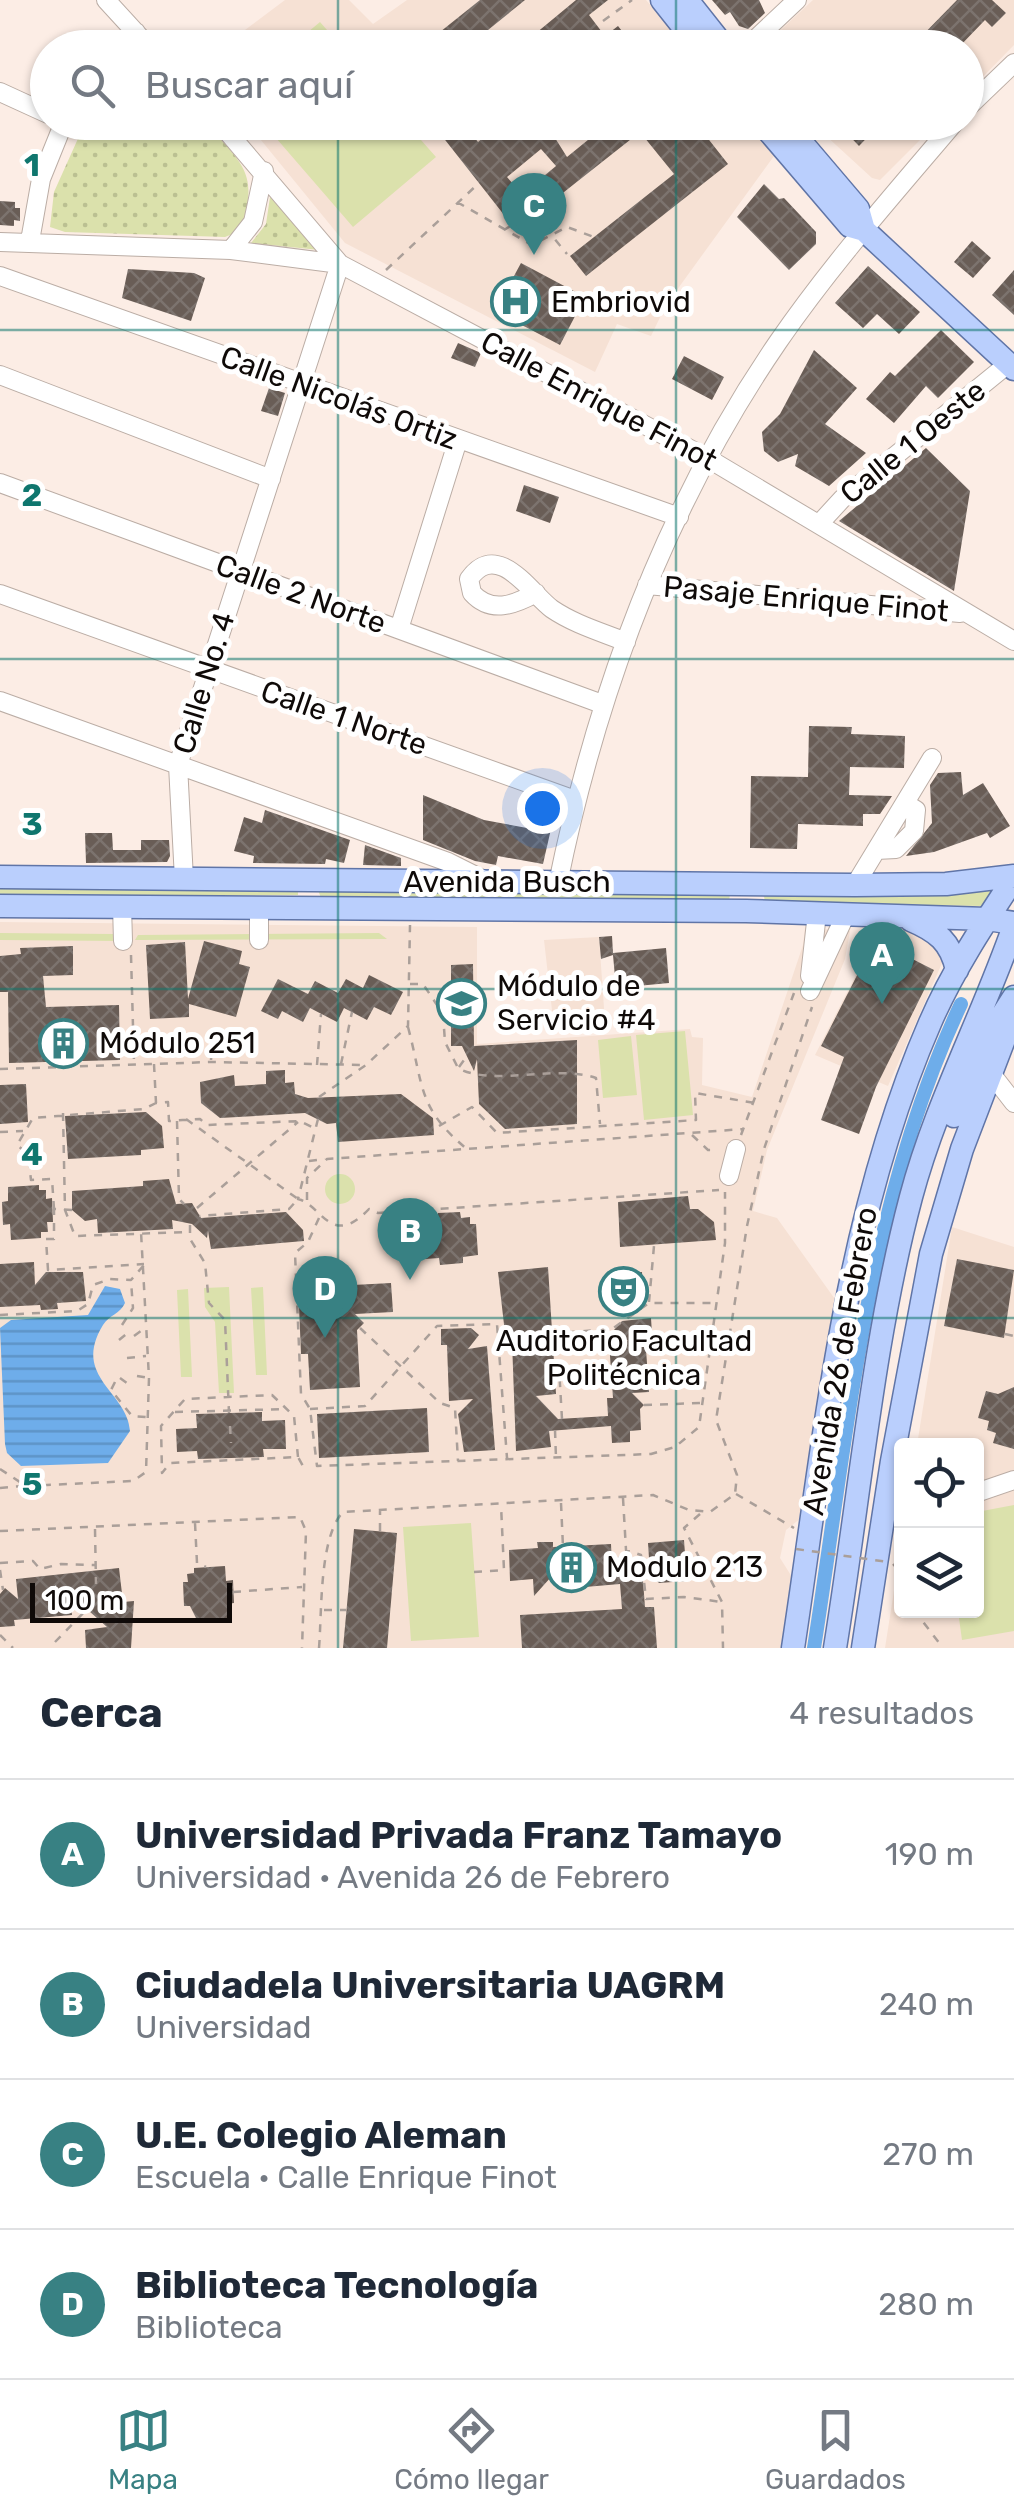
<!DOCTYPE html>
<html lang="es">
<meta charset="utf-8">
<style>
body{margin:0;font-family:Rubik,sans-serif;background:#f2f2f3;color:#1f2937}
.controls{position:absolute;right:30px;bottom:30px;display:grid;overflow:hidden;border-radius:10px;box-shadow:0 2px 8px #0004}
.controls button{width:90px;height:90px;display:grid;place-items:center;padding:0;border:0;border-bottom:2px solid #e0e1e3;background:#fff;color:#1f2937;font:50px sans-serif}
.scale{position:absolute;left:30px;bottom:25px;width:202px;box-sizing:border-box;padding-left:10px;border:5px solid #0f0a08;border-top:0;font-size:28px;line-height:35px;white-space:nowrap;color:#0f0a08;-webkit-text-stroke:8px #fff;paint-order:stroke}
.you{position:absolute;left:542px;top:808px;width:35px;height:35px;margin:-25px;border:8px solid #fff;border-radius:50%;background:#1a73e8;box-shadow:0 0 0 15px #1a73e833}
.badge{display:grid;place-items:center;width:65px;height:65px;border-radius:50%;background:#388183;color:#fff;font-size:32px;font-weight:700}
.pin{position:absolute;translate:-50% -82px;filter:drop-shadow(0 2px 5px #0008)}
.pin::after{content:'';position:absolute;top:52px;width:35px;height:30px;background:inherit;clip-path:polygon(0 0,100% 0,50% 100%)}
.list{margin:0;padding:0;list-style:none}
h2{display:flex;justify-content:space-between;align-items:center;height:130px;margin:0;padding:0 40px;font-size:42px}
h2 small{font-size:32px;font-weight:400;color:#747a83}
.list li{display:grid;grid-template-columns:65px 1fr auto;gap:30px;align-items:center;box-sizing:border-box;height:150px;padding:0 40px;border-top:2px solid #e0e1e3}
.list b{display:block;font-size:38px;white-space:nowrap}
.list p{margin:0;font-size:32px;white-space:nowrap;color:#747a83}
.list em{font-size:32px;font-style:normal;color:#747a83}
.icon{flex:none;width:55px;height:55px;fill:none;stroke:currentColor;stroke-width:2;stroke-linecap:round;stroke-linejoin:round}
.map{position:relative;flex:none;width:1014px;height:1648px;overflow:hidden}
.search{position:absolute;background:#fff;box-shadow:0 2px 8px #0004;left:30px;right:30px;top:30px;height:110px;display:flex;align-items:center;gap:25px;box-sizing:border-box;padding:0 35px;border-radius:55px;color:#747a83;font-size:38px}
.sheet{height:730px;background:#fff}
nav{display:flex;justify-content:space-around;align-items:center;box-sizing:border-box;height:140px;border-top:2px solid #e0e1e3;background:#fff;font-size:28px;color:#747a83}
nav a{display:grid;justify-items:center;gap:5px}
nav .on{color:#388183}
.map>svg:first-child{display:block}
</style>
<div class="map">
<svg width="1014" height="1648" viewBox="0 0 1014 1648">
<defs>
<pattern id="park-dots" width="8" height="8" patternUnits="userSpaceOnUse" patternTransform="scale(2.5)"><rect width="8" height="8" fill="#dbe1ac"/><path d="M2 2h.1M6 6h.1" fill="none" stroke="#bbc092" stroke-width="1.8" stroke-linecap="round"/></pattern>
<pattern id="water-rules" width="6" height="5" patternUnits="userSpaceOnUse" patternTransform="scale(2.5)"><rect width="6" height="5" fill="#6eadea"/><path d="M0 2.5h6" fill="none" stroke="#5e94c7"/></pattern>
<pattern id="building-cross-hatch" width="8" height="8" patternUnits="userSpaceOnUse" patternTransform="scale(2.5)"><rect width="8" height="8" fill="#695d56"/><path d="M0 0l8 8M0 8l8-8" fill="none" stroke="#7c736e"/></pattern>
</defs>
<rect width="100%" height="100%" fill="#fcede5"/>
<path fill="#f6e1d4" d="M285,0H349L373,24L407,0H646L687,48H221Z
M813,0H1014V45L967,93L966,48H770L769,41Z
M247,123H747L774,156L666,305L651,336L617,324L595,372L345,243Z
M812,123H937L880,180L872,178Z
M0,922L477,927V1044L690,1029L692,1037L703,1038L702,1085L752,1097L803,945L805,928L850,931L845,959L767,1150L753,1211L777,1218L837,1302L801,1518L786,1530L780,1558L792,1577L781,1648H0Z
M883,922L911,925L946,954L888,1086L815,1055Z
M599,937L605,1022L554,1028L544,940Z
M952,1227L1014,1247V1648H885L901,1546L902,1610H976V1446L917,1445Z"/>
<path fill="#dbe1ac" d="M320,22L342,47H290Z
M263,123H406L436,157L353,227Z
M0,885L298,890V895L0,896Z
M993,889L983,906L765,903L764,896Z
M318,890L730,894L729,901L321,898Z
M0,933L114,934L119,941L0,940Z
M379,933L387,939L135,940L138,935Z
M685,1031L693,1115L644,1120L636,1035Z
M631,1036L637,1095L603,1098L598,1040Z
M325 1189a15 15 0 1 1 30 0a15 15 0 1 1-30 0Z
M229,1287L234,1393H219L215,1322L205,1307L204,1288Z
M263,1287L267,1375H256L251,1288Z
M188,1289L192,1377H181L177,1290Z
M1014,1505V1631L962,1640L958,1611L976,1610L977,1512Z
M471,1523L479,1637L411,1641L403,1527Z"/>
<path fill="url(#park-dots)" d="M85,123H206C243,165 260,173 240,231L225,237L65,232L50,227L54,192Z
M270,197L319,250L251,243L266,224Z"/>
<path fill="url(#water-rules)" d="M105,1286L120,1289L125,1303C120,1314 109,1315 103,1325C71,1377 128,1392 130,1431L108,1463L21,1466L7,1453L5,1444L0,1328L11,1320L88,1315Z"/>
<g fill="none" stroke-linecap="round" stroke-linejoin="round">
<path stroke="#6eadea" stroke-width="14" d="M814,1648C848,1432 866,1205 961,1004"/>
</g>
<path fill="url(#building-cross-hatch)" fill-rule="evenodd" d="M480,0H525L472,43L475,48H420Z
M576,0H608L589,15L605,36L618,26L629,40L620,48H572L567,41L560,48H518Z
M712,0H759L765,13L748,29L739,26L730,12L725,15Z
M957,0H992L1006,13L992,27L985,20L958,48H910Z
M431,122H462L478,142L502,122H545L567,157L610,122H695L728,164L586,276L570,256L674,174L640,132L516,230ZM541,149L556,166L522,194L507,177Z
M836,122H882L859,146Z
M764,184L779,199L784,198L816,232V244L789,270L737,217Z
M0,201L15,202V208H20V221L14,220V226L0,225Z
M972,241L991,258L973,278L954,262Z
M521,263L585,297L560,345L495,311Z
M868,266L920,312L899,334L877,314L863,328L835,303Z
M128,269L194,273L205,278L191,321L122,298Z
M1014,270V315L992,295Z
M941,330L974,362L938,398L926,386L894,423L866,399L890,372L895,376Z
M458,343L481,353L475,367L451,358Z
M814,350L857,388L825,424L866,453L829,486L795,466L798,454L778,462L764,451L763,442L762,432L780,414Z
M684,356L724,377L712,400L672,379Z
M269,388L285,393L278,416L261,411Z
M926,448L970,491L954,591L839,521Z
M524,485L559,497L550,523L516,511Z
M809,726L852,727L851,734L905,736L904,768L850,767L849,795L892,796L880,814H863V826L798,824L797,849L750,848L751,776L808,777Z
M961,772L963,795L983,783L1010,826L990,838L987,833L934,852L906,856L932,823L930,785L938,773Z
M423,795L484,820L527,828L536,801L556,807L543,864L498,856L496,865L475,861L423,840Z
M265,810L350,840L344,863L326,859L325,864L253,863L254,856L234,851L244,817L262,823Z
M85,833H112L113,850H141V840H169L170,856L167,862L86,863Z
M365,845L401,858V866L363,865Z
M612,936L613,953L666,948L669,983L616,988L613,955L601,959L599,937Z
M875,940L934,970L876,1087L859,1134L821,1120L844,1057L821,1046Z
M204,941L242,951L239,964L250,967L236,1017L189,1004V1017L150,1019L146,945L185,942L188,999Z
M73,946V975L43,976L46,1007L119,1005L120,1060L9,1063L8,992H0V956L21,954L20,948Z
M473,964L474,1046L577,1040V1124L505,1129L479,1104L477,1059L474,1071L462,1046H451V965Z
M369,975L403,992L391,1015L374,1007L367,1020L344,1008L337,1022L310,1008L303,1022L282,1011L278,1019L261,1011L278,979L308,994L315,981L338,993L346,979L363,988Z
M285,1070V1083L294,1082L295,1094L308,1098L401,1094L433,1118L434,1135L338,1142L336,1123L327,1124L305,1113L220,1118L201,1103L200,1082L234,1075L235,1086L266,1084V1071Z
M26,1084L28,1122L0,1124V1085Z
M146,1112L162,1126L164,1148L141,1150V1155L68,1159L65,1116Z
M169,1179L176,1204L192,1203L201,1218L286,1212L303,1230L304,1241L211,1249L208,1231L207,1238L192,1224L172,1220L173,1229L98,1233L97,1219L85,1221L72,1210V1191L143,1186V1181Z
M39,1185V1190H46V1199L52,1198L53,1222H47L48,1232H41V1238L11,1240L10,1224L3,1225L2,1202L8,1201V1187Z
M688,1196L690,1209H698L714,1222L716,1240L620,1247L618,1202Z
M460,1212L461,1218L470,1217V1224H476L478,1255L463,1257V1263L440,1265L439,1258L425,1259L423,1227H431L430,1219H438V1213Z
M957,1259L1014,1270L1004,1338L944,1326Z
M34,1262L35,1285L46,1272H83L86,1301L57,1303L58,1309L41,1310L40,1305L0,1307V1264Z
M548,1267L556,1394L536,1396L558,1419L608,1416L607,1398H613L609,1342L628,1341L614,1330L622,1321L651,1318L652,1334L645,1335L649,1392L632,1393L644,1405L640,1409L641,1430L630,1431V1442L612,1443L611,1426L549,1431L551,1447L516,1451L512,1341L506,1342L498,1272Z
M642,1272L643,1292L629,1309L611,1310L608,1274Z
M391,1283L393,1312L355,1314L364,1323L357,1330L360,1387L310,1390L308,1354H301L299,1306L316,1305L315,1287Z
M471,1328L479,1335L468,1349L487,1346L495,1450L464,1452L458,1414L473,1399L449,1401L447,1345H441V1329Z
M1014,1387V1449L993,1443L996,1433L987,1430L989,1421L978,1418L986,1391L998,1394Z
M427,1408L429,1452L319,1458L317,1414Z
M262,1412V1421L285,1420L286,1449H263L264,1457L198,1459L197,1451L177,1452L176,1429L197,1428L196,1414Z
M354,1529L397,1533L387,1648H343Z
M684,1540L687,1581L659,1583L650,1574L648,1543Z
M537,1542H553V1547L611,1544L612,1564L623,1552L642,1568L645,1607H654L657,1648H522L520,1615L622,1609L620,1584L562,1589L560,1567L534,1596L533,1579L510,1581L509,1550L538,1548Z
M225,1566L226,1581L233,1580L234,1603L227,1604L228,1620L198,1622L190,1606H184L183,1582H188L187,1574L194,1573V1568Z
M119,1568L123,1602L134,1601L131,1648H86L85,1630L107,1627L70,1594L72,1615L14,1620L15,1626L0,1627V1594L5,1588L18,1599L16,1579Z"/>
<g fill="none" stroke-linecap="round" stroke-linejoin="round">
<defs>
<path id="minor" d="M106,0L150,48
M121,48L136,32
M746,48L797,0
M0,92L48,114
M966,109L1014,63
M219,122L340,264L709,459L1014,641
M30,241L41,179L64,122
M0,242L231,250L340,264L178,765L184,879
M231,250L253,222L264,171
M0,276L679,517
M0,375L271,479
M0,483L602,704
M820,523L842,499L1008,364
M647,585L960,613
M536,593C514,605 491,614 472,593L469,579C498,538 532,595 552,609C574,624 601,632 626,642
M0,594L575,800
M399,629L458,440
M0,701L448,862L482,879
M876,850L896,849L914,831L916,810L905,803
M558,883C597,692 667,504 778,342C831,265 894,194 955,122
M855,885L932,758
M122,906L123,941
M259,940V907
M810,976L817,913
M810,991L846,914
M990,1072L1014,1103
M729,1176L736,1149
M976,1493L1014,1480"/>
<path id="major" d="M662,0L700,48
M687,0L725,48
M761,122L850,226L864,230L1014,369
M784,122L858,209L864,230
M0,877L855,885L946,884L1014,876
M0,906L746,911L987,919L1014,923
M911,920C937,931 951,942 957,970
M954,1116L980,1050L1014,997
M793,1648C825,1438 844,1220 930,1023C952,972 983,925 1014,878
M835,1648C859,1501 873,1340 911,1197C936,1103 982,1018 1014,926
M863,1648L892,1461L931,1254L962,1149L1013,1016"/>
</defs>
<use href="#minor" stroke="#bbada5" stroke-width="20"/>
<use href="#major" stroke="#6075a7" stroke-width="25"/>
<path stroke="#aa9f99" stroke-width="2.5" stroke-dasharray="8 8" stroke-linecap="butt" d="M603,21L632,0
M457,202L532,245L567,227L594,237
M535,215L567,254
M504,230L512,225
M386,270L479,183
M131,955L134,1062
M410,984H423L443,1014L445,1042L458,1068C491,1087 555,1064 596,1078L600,1124
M408,1027C424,1087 417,1108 468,1150
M211,1060L213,1029
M154,1064L156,1103L168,1102L169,1121L200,1119L207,1125L300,1121L318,1130
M341,1064L352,1012
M317,1065L321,1014
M459,1067L467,1056
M0,1069L211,1062L366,1065
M319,1097L366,1065L408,1026L410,925
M63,1113L65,1210L75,1236L188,1232
M186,1119L298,1199L289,1209L199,1216
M318,1119L298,1199C322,1205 331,1249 369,1209L378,1213L719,1190
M177,1121L179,1199L184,1204
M439,1126L472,1107L497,1133L696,1120L695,1093L755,1103
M0,1132L23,1131
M692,1135L708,1150H718
M741,1135L794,993
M309,1161L325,1159
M307,1200V1178L327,1159L744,1129
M197,1208L298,1122
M54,1209L52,1179L31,1180L28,1154L17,1145L33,1118L144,1109L156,1103
M72,1210L54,1209V1239H46L48,1270L144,1264
M319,1218L308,1242L295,1253L301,1394L310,1409L317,1466L651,1454L675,1447L699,1427L725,1243V1192
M190,1225V1239L205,1263L209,1303L225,1320L229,1413
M649,1302L654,1246
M0,1315L77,1311L88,1304L93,1285L110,1279L131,1280L144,1265
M122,1325L133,1308L131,1281
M360,1328L440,1403L455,1408L458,1461
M1005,1334L1014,1336
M134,1336L145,1328
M119,1340L130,1331
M127,1358L146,1356
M137,1376L149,1378
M120,1378L131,1386
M115,1382L111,1390L132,1416L146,1417
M644,1405L702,1403
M310,1409L365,1406L437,1326L497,1324L507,1458
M175,1412L287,1409
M562,1419L557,1333L612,1329L649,1303H713
M230,1426L231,1443
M555,1430L556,1458
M298,1457L294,1416L272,1395L185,1399L161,1426L162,1473L170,1463L298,1457L303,1466
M0,1469L26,1486L133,1481L146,1472L149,1378L141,1232
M0,1488L23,1486
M736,1494L794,1528
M623,1498L626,1550L641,1555L646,1599L684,1597L722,1602
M561,1503L563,1547
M700,1514L684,1528L722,1602L723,1648
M195,1523L197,1563L206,1567
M95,1529L96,1584
M0,1531L300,1517L306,1531L302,1648
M380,1531V1511
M0,1563L33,1561L40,1569L61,1564L95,1565
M893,1564L902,1574
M0,1570L3,1590
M474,1572L504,1570L501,1505
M233,1592L302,1587
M324,1610H346
M914,1610L943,1648
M0,1635L13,1648
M55,1642L87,1609
M319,1648C322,1612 319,1537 343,1512L653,1495L689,1510L710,1512L735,1494L737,1475L716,1420L747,1226L764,1149L812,1007"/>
<use href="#minor" stroke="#fff" stroke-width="18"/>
<use href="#major" stroke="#bacffd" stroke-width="22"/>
<path stroke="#aa9f99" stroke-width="2.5" stroke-dasharray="8 8" stroke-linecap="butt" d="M796,1549L888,1562"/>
</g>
<path fill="none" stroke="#0f766e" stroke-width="2.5" stroke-opacity="0.55" d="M338,0V48M676,0V48M338,122V1648M676,122V1648M0,330H1014M0,659H1014M0,989H1014M0,1318H1014"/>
<defs>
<symbol id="hospital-ring" viewBox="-11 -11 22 22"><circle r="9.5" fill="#fff" stroke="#388183" stroke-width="1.5"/><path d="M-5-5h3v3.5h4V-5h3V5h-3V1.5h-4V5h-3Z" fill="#388183"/></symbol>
<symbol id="university-ring" viewBox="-11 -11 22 22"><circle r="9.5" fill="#fff" stroke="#388183" stroke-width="1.5"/><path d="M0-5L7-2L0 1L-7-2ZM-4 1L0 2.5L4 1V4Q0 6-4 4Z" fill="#388183"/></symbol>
<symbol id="building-ring" viewBox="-11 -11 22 22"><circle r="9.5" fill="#fff" stroke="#388183" stroke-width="1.5"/><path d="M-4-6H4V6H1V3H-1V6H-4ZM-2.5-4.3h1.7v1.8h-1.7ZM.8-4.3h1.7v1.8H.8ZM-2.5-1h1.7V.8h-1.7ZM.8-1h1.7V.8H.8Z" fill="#388183"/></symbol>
<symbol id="theatre-ring" viewBox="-11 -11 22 22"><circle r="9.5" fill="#fff" stroke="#388183" stroke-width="1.5"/><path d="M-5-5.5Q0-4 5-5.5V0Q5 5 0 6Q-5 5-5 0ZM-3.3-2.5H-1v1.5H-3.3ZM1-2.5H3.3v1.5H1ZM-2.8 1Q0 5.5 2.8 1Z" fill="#388183"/></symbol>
</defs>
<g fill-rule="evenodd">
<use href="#hospital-ring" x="488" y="274" width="55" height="55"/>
<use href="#university-ring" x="434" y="976" width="55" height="55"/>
<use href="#building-ring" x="36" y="1016" width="55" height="55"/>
<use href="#theatre-ring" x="596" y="1264" width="55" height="55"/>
<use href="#building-ring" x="544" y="1540" width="55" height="55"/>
</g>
<g text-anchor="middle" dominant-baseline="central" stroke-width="10" stroke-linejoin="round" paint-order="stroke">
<g font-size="30" fill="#0f0a08" stroke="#fff" text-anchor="start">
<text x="551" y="302">Embriovid</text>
<text x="497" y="986">Módulo de<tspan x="497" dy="34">Servicio #4</tspan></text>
<text x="99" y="1043">Módulo 251</text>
<text x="624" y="1341" text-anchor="middle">Auditorio Facultad<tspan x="624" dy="34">Politécnica</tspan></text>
<text x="606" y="1567">Modulo 213</text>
</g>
<g font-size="30" fill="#0f0a08" stroke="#fff">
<text transform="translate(339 398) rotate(20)">Calle Nicolás Ortiz</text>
<text transform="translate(599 401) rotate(28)">Calle Enrique Finot</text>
<text transform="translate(913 442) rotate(-39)">Calle 1 Oeste</text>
<text transform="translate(301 594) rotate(20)">Calle 2 Norte</text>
<text transform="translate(806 599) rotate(5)">Pasaje Enrique Finot</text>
<text transform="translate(204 683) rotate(-73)">Calle No. 4</text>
<text transform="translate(344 718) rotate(19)">Calle 1 Norte</text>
<text x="507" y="882">Avenida Busch</text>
<text transform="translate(840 1361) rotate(-80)">Avenida 26 de Febrero</text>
</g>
</g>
<g font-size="32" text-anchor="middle" font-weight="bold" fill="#0f766e" stroke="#fff" stroke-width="10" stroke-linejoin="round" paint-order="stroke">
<text x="32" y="176">1</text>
<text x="32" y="506">2</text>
<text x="32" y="835">3</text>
<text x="32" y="1165">4</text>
<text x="32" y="1495">5</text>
</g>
</svg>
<div class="controls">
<button><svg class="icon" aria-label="locate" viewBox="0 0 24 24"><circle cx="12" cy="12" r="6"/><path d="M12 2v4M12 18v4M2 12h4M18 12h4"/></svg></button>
<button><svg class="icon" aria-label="layers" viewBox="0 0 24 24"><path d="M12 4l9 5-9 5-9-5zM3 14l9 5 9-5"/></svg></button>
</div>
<div class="scale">100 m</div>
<div class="you"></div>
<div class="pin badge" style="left:882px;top:1004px">A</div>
<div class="pin badge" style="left:410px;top:1280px">B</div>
<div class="pin badge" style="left:534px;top:255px">C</div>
<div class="pin badge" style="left:325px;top:1338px">D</div>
<div class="search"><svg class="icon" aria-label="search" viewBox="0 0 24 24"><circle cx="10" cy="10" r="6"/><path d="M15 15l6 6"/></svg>Buscar aquí</div>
</div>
<section class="sheet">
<h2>Cerca<small>4 resultados</small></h2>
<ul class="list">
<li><span class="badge">A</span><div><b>Universidad Privada Franz Tamayo</b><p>Universidad · Avenida 26 de Febrero</p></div><em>190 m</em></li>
<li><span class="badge">B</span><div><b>Ciudadela Universitaria UAGRM</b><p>Universidad</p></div><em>240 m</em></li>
<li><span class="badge">C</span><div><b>U.E. Colegio Aleman</b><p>Escuela · Calle Enrique Finot</p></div><em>270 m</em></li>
<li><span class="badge">D</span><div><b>Biblioteca Tecnología</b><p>Biblioteca</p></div><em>280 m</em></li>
</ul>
</section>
<nav>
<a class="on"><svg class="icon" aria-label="map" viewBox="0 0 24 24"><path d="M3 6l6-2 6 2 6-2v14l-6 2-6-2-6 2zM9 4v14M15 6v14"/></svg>Mapa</a>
<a><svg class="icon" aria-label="directions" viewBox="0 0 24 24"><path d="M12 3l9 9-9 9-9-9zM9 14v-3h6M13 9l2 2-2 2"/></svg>Cómo llegar</a>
<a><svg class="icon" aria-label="saved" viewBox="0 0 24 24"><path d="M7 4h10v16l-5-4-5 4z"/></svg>Guardados</a>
</nav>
